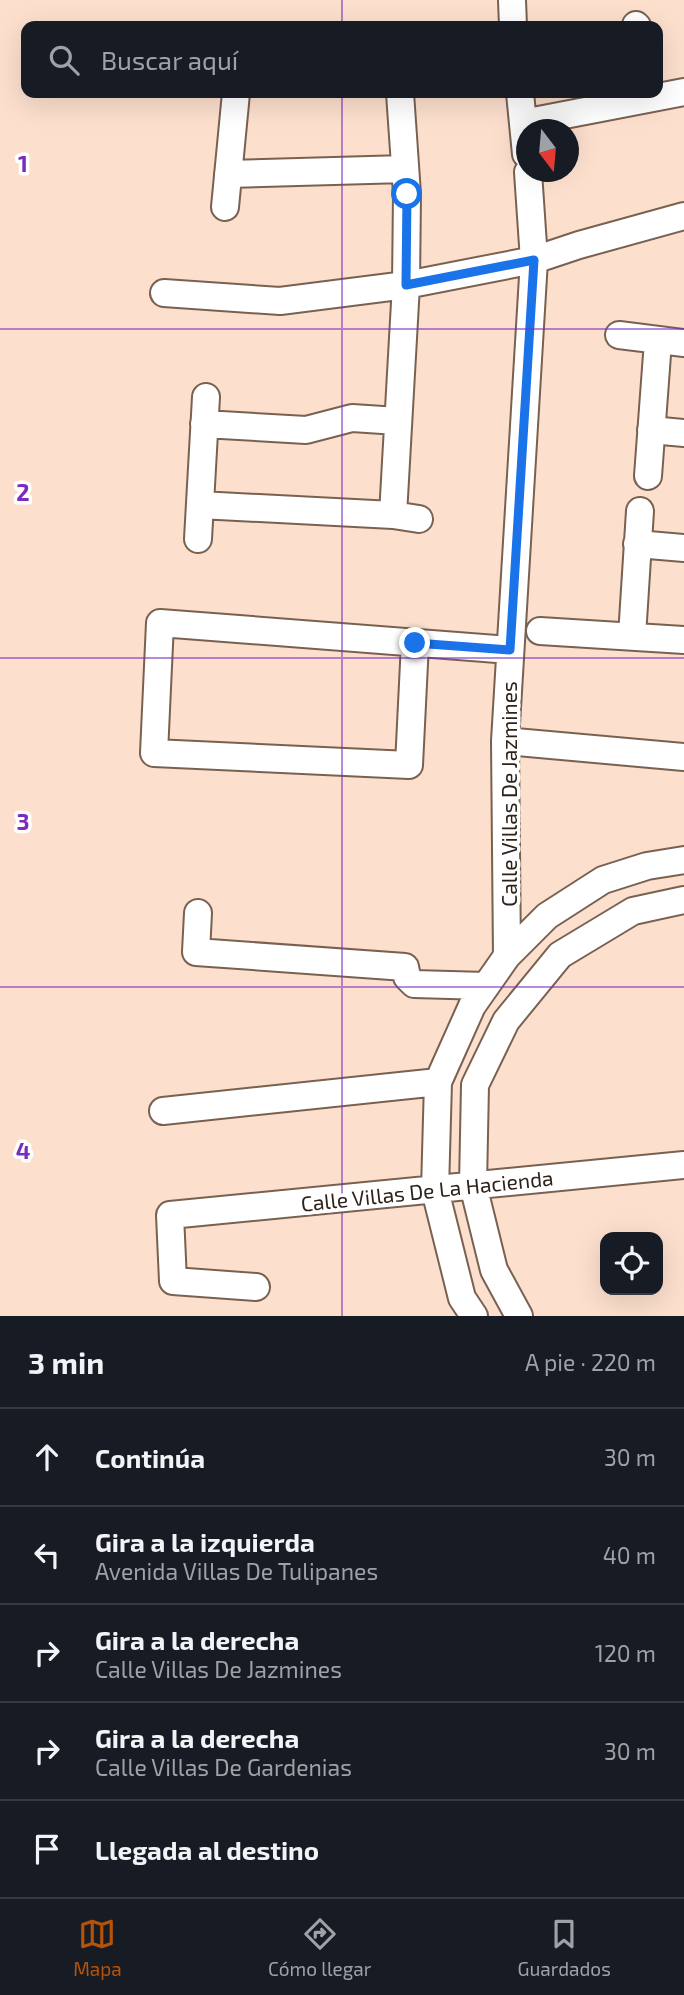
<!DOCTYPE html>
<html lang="es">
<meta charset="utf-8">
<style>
body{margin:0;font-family:"Exo 2",sans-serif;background:#242831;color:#f1f3f6}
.controls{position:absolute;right:21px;bottom:21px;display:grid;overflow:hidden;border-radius:14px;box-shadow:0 7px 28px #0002}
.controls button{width:63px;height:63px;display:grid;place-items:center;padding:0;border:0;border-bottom:2px solid #363941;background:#171b24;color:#f1f3f6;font:35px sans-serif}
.compass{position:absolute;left:516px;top:119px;width:63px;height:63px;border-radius:50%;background:#171b24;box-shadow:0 7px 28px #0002;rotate:164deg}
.stop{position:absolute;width:21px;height:21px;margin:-16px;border:5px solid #1a73e8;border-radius:50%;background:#fff}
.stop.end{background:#1a73e8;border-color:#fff;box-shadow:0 2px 7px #0008}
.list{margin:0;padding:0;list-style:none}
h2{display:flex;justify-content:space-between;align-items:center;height:91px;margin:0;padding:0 28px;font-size:30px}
h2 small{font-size:23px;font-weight:400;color:#9ea1a6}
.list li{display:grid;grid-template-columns:46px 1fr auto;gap:21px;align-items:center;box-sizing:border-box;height:98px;padding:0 28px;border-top:2px solid #363941}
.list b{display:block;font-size:26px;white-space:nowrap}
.list p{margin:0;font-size:23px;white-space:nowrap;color:#9ea1a6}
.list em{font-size:23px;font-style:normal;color:#9ea1a6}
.icon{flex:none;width:38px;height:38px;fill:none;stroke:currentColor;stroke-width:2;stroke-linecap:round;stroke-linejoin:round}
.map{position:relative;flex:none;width:684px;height:1316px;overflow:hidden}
.search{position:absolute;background:#171b24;box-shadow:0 7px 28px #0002;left:21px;right:21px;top:21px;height:77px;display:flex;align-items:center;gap:18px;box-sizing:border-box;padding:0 24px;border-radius:14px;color:#9ea1a6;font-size:26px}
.sheet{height:581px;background:#171b24}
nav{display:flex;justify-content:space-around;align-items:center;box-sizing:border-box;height:98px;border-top:2px solid #363941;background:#171b24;font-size:19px;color:#9ea1a6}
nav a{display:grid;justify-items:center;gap:4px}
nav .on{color:#b45309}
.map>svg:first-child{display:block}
</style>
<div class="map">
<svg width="684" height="1316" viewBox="0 0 684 1316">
<rect width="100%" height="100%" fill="#fcdfcd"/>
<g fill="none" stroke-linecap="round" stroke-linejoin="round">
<defs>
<path id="minor" d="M512,0L513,26
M636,25L637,26
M520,93L526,154
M523,123L684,92
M228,174L405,169
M225,207L236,93
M164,293L280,301L406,285L534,260L579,245L684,216
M619,335L684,343
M204,424L306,430L352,418L398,421
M651,430L684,433
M648,476L658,341
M200,505L393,515L419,519
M393,515L406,285L407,194L400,93
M198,539L206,397
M637,544L684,548
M540,631L684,640
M632,636L640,511
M415,643L409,765L154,753L160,623L510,650
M505,741L684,757
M198,913L196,952L405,967L407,977L414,984L486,986
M507,956L505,741L534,260L528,172
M163,1111L438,1082
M256,1287L173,1281L170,1215L684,1165
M474,1316L462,1298L435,1190L438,1082L472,1006L507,956L547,916L603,880L647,866L684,860
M519,1316L494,1270L473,1185L475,1085L506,1021L560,955L633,911L684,900"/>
</defs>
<use href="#minor" stroke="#796151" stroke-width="30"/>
<use href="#minor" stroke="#fff" stroke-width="26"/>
</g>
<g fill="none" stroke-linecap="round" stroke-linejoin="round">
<path stroke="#1a73e8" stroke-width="9" d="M407,194L406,285L534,260L510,650L415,643"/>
</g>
<path fill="none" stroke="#7b2cbf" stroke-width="2" stroke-opacity="0.55" d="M342,0V26M342,93V1316M0,329H684M0,658H684M0,987H684"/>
<g text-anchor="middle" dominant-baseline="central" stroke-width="7" stroke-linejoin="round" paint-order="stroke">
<g font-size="21" fill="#2d231c" stroke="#fff">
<text transform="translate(508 794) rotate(-90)">Calle Villas De Jazmines</text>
<text transform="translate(427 1190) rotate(-6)">Calle Villas De La Hacienda</text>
</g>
</g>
<g font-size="23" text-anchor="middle" font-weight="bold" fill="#7b2cbf" stroke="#fff" stroke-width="7" stroke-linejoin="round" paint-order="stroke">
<text x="23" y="172">1</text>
<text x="23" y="501">2</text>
<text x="23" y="830">3</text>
<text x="23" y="1159">4</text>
</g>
</svg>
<div class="controls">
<button><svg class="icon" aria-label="locate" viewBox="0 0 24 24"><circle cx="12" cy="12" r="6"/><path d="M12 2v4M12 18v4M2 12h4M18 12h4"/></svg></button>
</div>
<svg class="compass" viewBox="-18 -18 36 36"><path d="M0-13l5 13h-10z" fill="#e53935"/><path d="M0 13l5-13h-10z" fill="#9ea1a6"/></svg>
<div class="stop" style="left:407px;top:194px"></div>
<div class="stop end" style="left:415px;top:643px"></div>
<div class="search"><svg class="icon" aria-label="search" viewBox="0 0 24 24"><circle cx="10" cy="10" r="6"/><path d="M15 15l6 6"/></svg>Buscar aquí</div>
</div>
<section class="sheet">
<h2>3 min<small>A pie · 220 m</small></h2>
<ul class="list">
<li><svg class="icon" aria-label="ahead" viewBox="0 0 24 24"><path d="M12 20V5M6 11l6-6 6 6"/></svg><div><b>Continúa</b></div><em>30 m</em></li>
<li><svg class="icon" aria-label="left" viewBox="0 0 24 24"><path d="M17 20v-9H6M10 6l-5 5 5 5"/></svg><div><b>Gira a la izquierda</b><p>Avenida Villas De Tulipanes</p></div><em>40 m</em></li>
<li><svg class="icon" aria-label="right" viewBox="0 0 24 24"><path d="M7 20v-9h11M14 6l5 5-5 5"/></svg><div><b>Gira a la derecha</b><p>Calle Villas De Jazmines</p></div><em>120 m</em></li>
<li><svg class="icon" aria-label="right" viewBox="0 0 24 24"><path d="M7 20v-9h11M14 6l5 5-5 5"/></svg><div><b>Gira a la derecha</b><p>Calle Villas De Gardenias</p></div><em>30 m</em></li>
<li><svg class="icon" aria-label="arrive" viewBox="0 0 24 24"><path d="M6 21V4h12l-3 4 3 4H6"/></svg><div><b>Llegada al destino</b></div></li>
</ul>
</section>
<nav>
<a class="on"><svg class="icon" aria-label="map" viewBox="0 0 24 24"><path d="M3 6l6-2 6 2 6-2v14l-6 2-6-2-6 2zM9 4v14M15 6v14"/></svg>Mapa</a>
<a><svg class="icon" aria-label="directions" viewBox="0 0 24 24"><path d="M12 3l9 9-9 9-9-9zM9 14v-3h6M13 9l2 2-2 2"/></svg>Cómo llegar</a>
<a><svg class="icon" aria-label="saved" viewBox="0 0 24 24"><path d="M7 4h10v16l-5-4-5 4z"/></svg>Guardados</a>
</nav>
